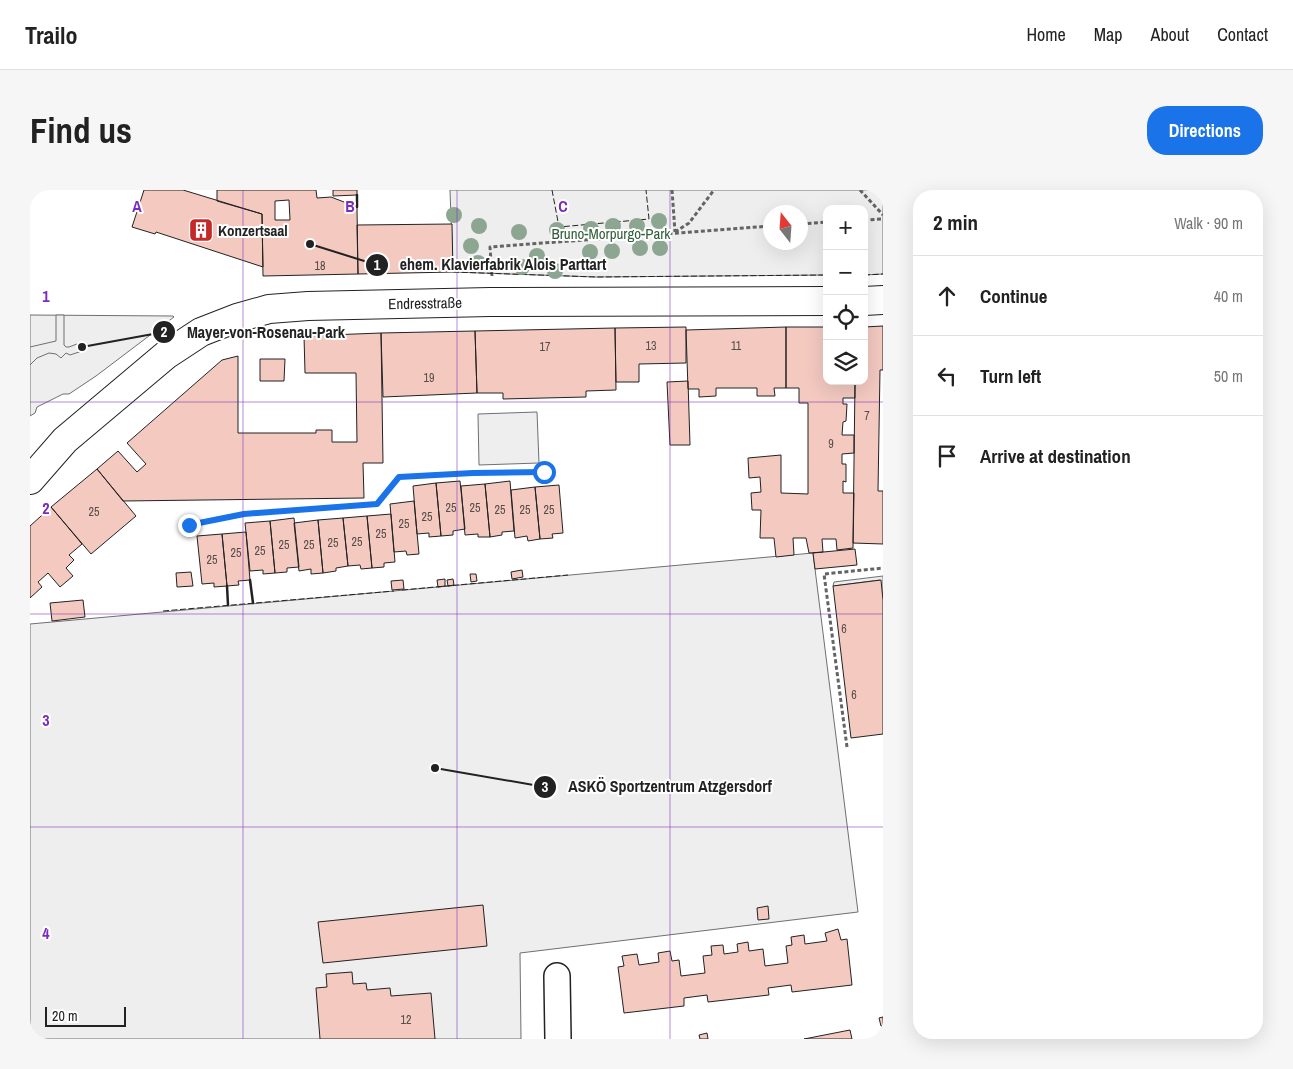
<!DOCTYPE html>
<meta charset="utf-8">
<style>
body{margin:0;font-family:"Archivo Narrow",sans-serif;background:#f6f6f6;color:#222}
.controls{position:absolute;right:15px;top:15px;display:grid;overflow:hidden;border-radius:10px;box-shadow:0 5px 20px #0002}
.controls button{width:45px;height:45px;display:grid;place-items:center;padding:0;border:0;border-bottom:1px solid #e0e0e0;background:#fff;color:#222;font:25px sans-serif}
.compass{position:absolute;left:733px;top:15px;width:45px;height:45px;border-radius:50%;background:#fff;box-shadow:0 5px 20px #0002;rotate:343deg}
.scale{position:absolute;left:15px;bottom:12px;width:81px;box-sizing:border-box;padding-left:5px;border:2px solid #222;border-top:0;font-size:14px;line-height:18px;white-space:nowrap;color:#222;-webkit-text-stroke:4px #fff;paint-order:stroke}
.stop{position:absolute;width:15px;height:15px;margin:-11px;border:4px solid #1a73e8;border-radius:50%;background:#fff}
.stop.end{background:#1a73e8;border-color:#fff;box-shadow:0 1px 5px #0008}
.list{margin:0;padding:0;list-style:none}
h2{display:flex;justify-content:space-between;align-items:center;height:65px;margin:0;padding:0 20px;font-size:21px}
h2 small{font-size:16px;font-weight:400;color:#767676}
.list li{display:grid;grid-template-columns:32px 1fr auto;gap:15px;align-items:center;box-sizing:border-box;height:80px;padding:0 20px;border-top:1px solid #e0e0e0}
.list b{display:block;font-size:19px;white-space:nowrap}
.list em{font-size:16px;font-style:normal;color:#767676}
.icon{flex:none;width:28px;height:28px;fill:none;stroke:currentColor;stroke-width:2;stroke-linecap:round;stroke-linejoin:round}
.map{position:relative;flex:none;width:853px;height:849px;overflow:hidden;border-radius:20px}
header{display:flex;align-items:center;gap:30px;box-sizing:border-box;height:70px;padding:0 25px;background:#fff;border-bottom:1px solid #e0e0e0}
header strong{font-size:24px}
nav{display:flex;gap:28px;margin-inline-start:auto;font-size:18px}
.intro{display:flex;align-items:center;justify-content:space-between;box-sizing:border-box;height:120px;padding:0 30px}
h1{margin:0;font-size:35px}
.button{padding:12px 22px;border-radius:20px;background:#1a73e8;color:#fff;font-size:18px;font-weight:700}
main{display:flex;gap:30px;padding:0 30px}
aside{flex:1;background:#fff;border-radius:20px;box-shadow:0 5px 20px #0002}
.map>svg:first-child{display:block}
</style>
<header>
<strong>Trailo</strong>
<nav><a>Home</a><a>Map</a><a>About</a><a>Contact</a></nav>
</header>
<div class="intro"><h1>Find us</h1><a class="button">Directions</a></div>
<main>
<div class="map">
<svg width="853" height="849" viewBox="0 0 853 849">
<rect width="100%" height="100%" fill="#fff"/>
<path fill="#eee" stroke="#6f6f6f" fill-rule="evenodd" d="M420,0H853V84L834,85V19H797V85L566,87L423,82ZM741,22H771V52H741Z
M0,125L143,126L144,127L66,186L39,204H33L7,217L5,223L0,226Z
M507,222L509,273L449,275L448,224Z
M783,363L828,722L490,763L491,849H0V434Z
M853,386V410L850,390L803,396L804,392Z"/>
<path fill="#ededed" stroke="#6f6f6f" d="M26,125H34V155L36,157H39L47,154L52,161L40,165L36,163L31,168L26,164L19,163L7,168L0,175V157L26,151Z"/>
<path fill="#f3c9c0" stroke="#222" fill-rule="evenodd" d="M114,0H153L232,24L233,77L126,42L125,44L102,37Z
M187,0H286L287,8L301,7L327,17L328,84L233,86L232,24L187,11ZM259,10L260,30H245V11Z
M303,0H327V5L303,6Z
M422,34L423,82L328,84L327,35Z
M853,136V180H850L848,301H853V354L823,353L825,191H834V137Z
M656,137V173L609,174V192H586L585,138Z
M756,137V198H744L745,206H727V198H686V206L669,207V199H658L656,140Z
M756,137H797V191H825V208H813V214H817L816,231L813,232L812,245H824V263L812,264V274H816V292L813,291V303H824L823,358L807,360L806,349H792L793,362L779,363L776,348H763L764,365L746,367L744,348H730L731,320H722L721,303L731,302L730,287L719,288L718,268L751,265V303L778,304V213H769V198H756Z
M585,138L586,200L556,201V207L473,209V203H447L445,141Z
M445,141L447,203L353,207L351,143Z
M351,143L353,273H333L334,308L93,311L67,279L88,261L107,282L116,274L97,253L192,170L208,166V243H286V240H302V252H327L326,183H275L274,146Z
M230,169H255L254,191H230Z
M658,191L660,255H640L637,192Z
M67,279L106,326L61,364L21,317Z
M430,291L435,339L423,341V345L411,346L406,293Z
M480,291L484,341L472,342V345L460,347L455,294Z
M406,293L411,346L399,347V343L387,344L383,296Z
M455,294L460,347H448V344L435,345L431,296Z
M529,295L533,343L522,344L523,348L510,349L505,297Z
M505,297L510,349L498,351L497,346L485,348L481,300Z
M384,311L389,364L377,365L376,361L364,362L360,314Z
M21,317L52,354L39,365L44,370L36,378L43,386L30,397L18,383L8,392L12,397L0,408V336Z
M361,324L365,372L354,373V377L342,378L337,326Z
M337,326L342,378L331,379L330,375L318,376L313,328Z
M264,328L269,377L257,378V382L245,383L240,331Z
M313,328L318,376L306,378V381L293,383L288,330Z
M288,330L293,383L281,384V379L269,381L264,333Z
M240,331L245,383L233,384V380L220,381L215,333Z
M216,342L220,390L208,391L209,395L197,396L192,344Z
M192,344L197,396L184,397V393L172,394L167,346Z
M825,359L827,375L785,379L783,363Z
M492,380L493,387L482,389L481,382Z
M161,382L163,396L147,397L146,383Z
M440,384H446L447,391L441,392Z
M415,389V396L408,397L407,390Z
M423,389L424,395L418,396L417,390Z
M373,390L374,399L362,400L361,391Z
M851,390L853,410V544L821,548L803,396Z
M53,410L55,427L22,431L20,413Z
M453,715L457,756L293,773L288,732Z
M738,716L739,729L728,730L727,718Z
M808,739L811,750L817,749L822,795L762,802L761,795L738,798L739,805L678,812L677,805L654,808V816L594,823L588,777L594,776L592,766L607,764L609,775L629,772L628,763L640,761L642,771L649,770L651,786L675,783L673,766L682,765L681,756L693,755L694,764L708,762L707,754L718,752L719,761L733,759L735,776L758,773L756,756L762,755L761,747L774,745L775,754L797,751L795,743Z
M322,782L323,794L336,793L337,800L360,798L361,806L401,803L405,849H290L286,798L297,797L296,784Z
M853,827V836H851L849,828Z
M820,840L822,849H774Z
M677,843L678,849H670L669,845Z"/>
<g fill="none" stroke-linecap="round" stroke-linejoin="round">
<defs>
<path id="minor" d="M527,786L528,849"/>
<path id="tertiary" d="M834,111L853,110
M0,290L35,250L136,165L171,142L207,128L239,119L278,116L460,112L797,111"/>
</defs>
<use href="#minor" stroke="#222" stroke-width="28"/>
<use href="#tertiary" stroke="#222" stroke-width="30"/>
<path stroke="#646464" stroke-width="3" stroke-dasharray="4 2.5" stroke-linecap="butt" d="M642,0L645,42
M830,0L853,25
M834,30L853,29
M771,34L797,32
M645,42L659,33L684,0
M462,86L460,57L741,36
M159,335L214,324L347,313L369,287L443,283L514,281
M817,557L794,384L853,378"/>
<use href="#minor" stroke="#fff" stroke-width="25"/>
<use href="#tertiary" stroke="#fff" stroke-width="28"/>
<path stroke="#222" stroke-width="1" stroke-dasharray="6 2.5" stroke-linecap="butt" d="M522,0L529,37L619,29L616,0
M423,82L566,87L797,85
M834,85L853,84
M372,400L538,385
M133,421L364,401"/>
<path stroke="#222" stroke-width="2.5" d="M327,17V5
M220,390L223,413
M197,396L198,415"/>
</g>
<g fill="#8da692">
<circle cx="424" cy="25" r="8"/>
<circle cx="629" cy="31" r="8"/>
<circle cx="449" cy="36" r="8"/>
<circle cx="583" cy="36" r="8"/>
<circle cx="607" cy="36" r="8"/>
<circle cx="561" cy="39" r="8"/>
<circle cx="527" cy="40" r="8"/>
<circle cx="489" cy="42" r="8"/>
<circle cx="441" cy="56" r="8"/>
<circle cx="610" cy="58" r="8"/>
<circle cx="630" cy="58" r="8"/>
<circle cx="582" cy="61" r="8"/>
<circle cx="560" cy="62" r="8"/>
<circle cx="507" cy="66" r="8"/>
<circle cx="448" cy="73" r="8"/>
<circle cx="492" cy="77" r="8"/>
<circle cx="525" cy="81" r="8"/>
</g>
<g fill="none" stroke-linecap="round" stroke-linejoin="round">
<path stroke="#1a73e8" stroke-width="6" d="M159,335L214,324L347,314L369,287L443,283L514,282"/>
</g>
<path fill="none" stroke="#7b2cbf" stroke-width="1" stroke-opacity="0.55" d="M213,0V849M427,0V849M640,0V849M0,212H853M0,424H853M0,637H853"/>
<defs>
<symbol id="building-square" viewBox="-11 -11 22 22"><rect x="-9" y="-9" width="18" height="18" rx="4" fill="#c62828" stroke="#fff"/><path d="M-4-6H4V6H1V3H-1V6H-4ZM-2.5-4.3h1.7v1.8h-1.7ZM.8-4.3h1.7v1.8H.8ZM-2.5-1h1.7V.8h-1.7ZM.8-1h1.7V.8H.8Z" fill="#fff"/></symbol>
</defs>
<g fill-rule="evenodd">
<use href="#building-square" x="157" y="26" width="28" height="28"/>
</g>
<g text-anchor="middle" dominant-baseline="central" stroke-width="4" stroke-linejoin="round" paint-order="stroke">
<g font-size="12" fill="#564c4a">
<text x="290" y="76">18</text>
<text x="621" y="156">13</text>
<text x="706" y="156">11</text>
<text x="515" y="157">17</text>
<text x="399" y="188">19</text>
<text x="837" y="226">7</text>
<text x="801" y="254">9</text>
<text x="421" y="318">25</text>
<text x="445" y="318">25</text>
<text x="470" y="320">25</text>
<text x="495" y="320">25</text>
<text x="519" y="320">25</text>
<text x="64" y="322">25</text>
<text x="397" y="327">25</text>
<text x="374" y="334">25</text>
<text x="351" y="344">25</text>
<text x="327" y="352">25</text>
<text x="303" y="353">25</text>
<text x="254" y="355">25</text>
<text x="279" y="355">25</text>
<text x="230" y="361">25</text>
<text x="206" y="363">25</text>
<text x="182" y="370">25</text>
<text x="814" y="439">6</text>
<text x="824" y="505">6</text>
<text x="376" y="830">12</text>
</g>
<g font-size="15" font-weight="bold" fill="#222" stroke="#fff" text-anchor="start">
<text x="188" y="40">Konzertsaal</text>
</g>
<g font-size="15" fill="#2f5e38" stroke="#fff">
<text x="581" y="43">Bruno-Morpurgo-Park</text>
</g>
<g font-size="15" fill="#222" stroke="#fff">
<text transform="translate(395 113) rotate(-1)">Endresstraße</text>
</g>
</g>
<g font-size="16" text-anchor="middle" font-weight="bold" fill="#7b2cbf" stroke="#fff" stroke-width="4" stroke-linejoin="round" paint-order="stroke">
<text x="107" y="22">A</text>
<text x="320" y="22">B</text>
<text x="533" y="22">C</text>
<text x="16" y="112">1</text>
<text x="16" y="324">2</text>
<text x="16" y="536">3</text>
<text x="16" y="749">4</text>
</g>
<path fill="none" stroke="#222" stroke-width="2" d="M280 54L347 75M52 157L134 142M405 578L515 597"/>
<g fill="#222" stroke="#fff" stroke-width="2">
<circle cx="280" cy="54" r="5"/>
<circle cx="52" cy="157" r="5"/>
<circle cx="405" cy="578" r="5"/>
<circle cx="347" cy="75" r="12"/>
<circle cx="134" cy="142" r="12"/>
<circle cx="515" cy="597" r="12"/>
</g>
<g font-size="15" text-anchor="middle" font-weight="bold" fill="#fff">
<text x="347" y="80">1</text>
<text x="134" y="147">2</text>
<text x="515" y="602">3</text>
</g>
<g font-size="16" text-anchor="middle" font-weight="bold" fill="#222" stroke="#fff" stroke-width="4" stroke-linejoin="round" paint-order="stroke">
<text x="473" y="80">ehem. Klavierfabrik Alois Parttart</text>
<text x="236" y="148">Mayer-von-Rosenau-Park</text>
<text x="640" y="602">ASKÖ Sportzentrum Atzgersdorf</text>
</g>
</svg>
<div class="controls">
<button>+</button>
<button>−</button>
<button><svg class="icon" aria-label="locate" viewBox="0 0 24 24"><circle cx="12" cy="12" r="6"/><path d="M12 2v4M12 18v4M2 12h4M18 12h4"/></svg></button>
<button><svg class="icon" aria-label="layers" viewBox="0 0 24 24"><path d="M12 4l9 5-9 5-9-5zM3 14l9 5 9-5"/></svg></button>
</div>
<svg class="compass" viewBox="-18 -18 36 36"><path d="M0-13l5 13h-10z" fill="#e53935"/><path d="M0 13l5-13h-10z" fill="#767676"/></svg>
<div class="scale">20 m</div>
<div class="stop" style="left:514px;top:282px"></div>
<div class="stop end" style="left:159px;top:335px"></div>
</div>
<aside>
<h2>2 min<small>Walk · 90 m</small></h2>
<ul class="list">
<li><svg class="icon" aria-label="ahead" viewBox="0 0 24 24"><path d="M12 20V5M6 11l6-6 6 6"/></svg><div><b>Continue</b></div><em>40 m</em></li>
<li><svg class="icon" aria-label="left" viewBox="0 0 24 24"><path d="M17 20v-9H6M10 6l-5 5 5 5"/></svg><div><b>Turn left</b></div><em>50 m</em></li>
<li><svg class="icon" aria-label="arrive" viewBox="0 0 24 24"><path d="M6 21V4h12l-3 4 3 4H6"/></svg><div><b>Arrive at destination</b></div></li>
</ul>
</aside>
</main>
